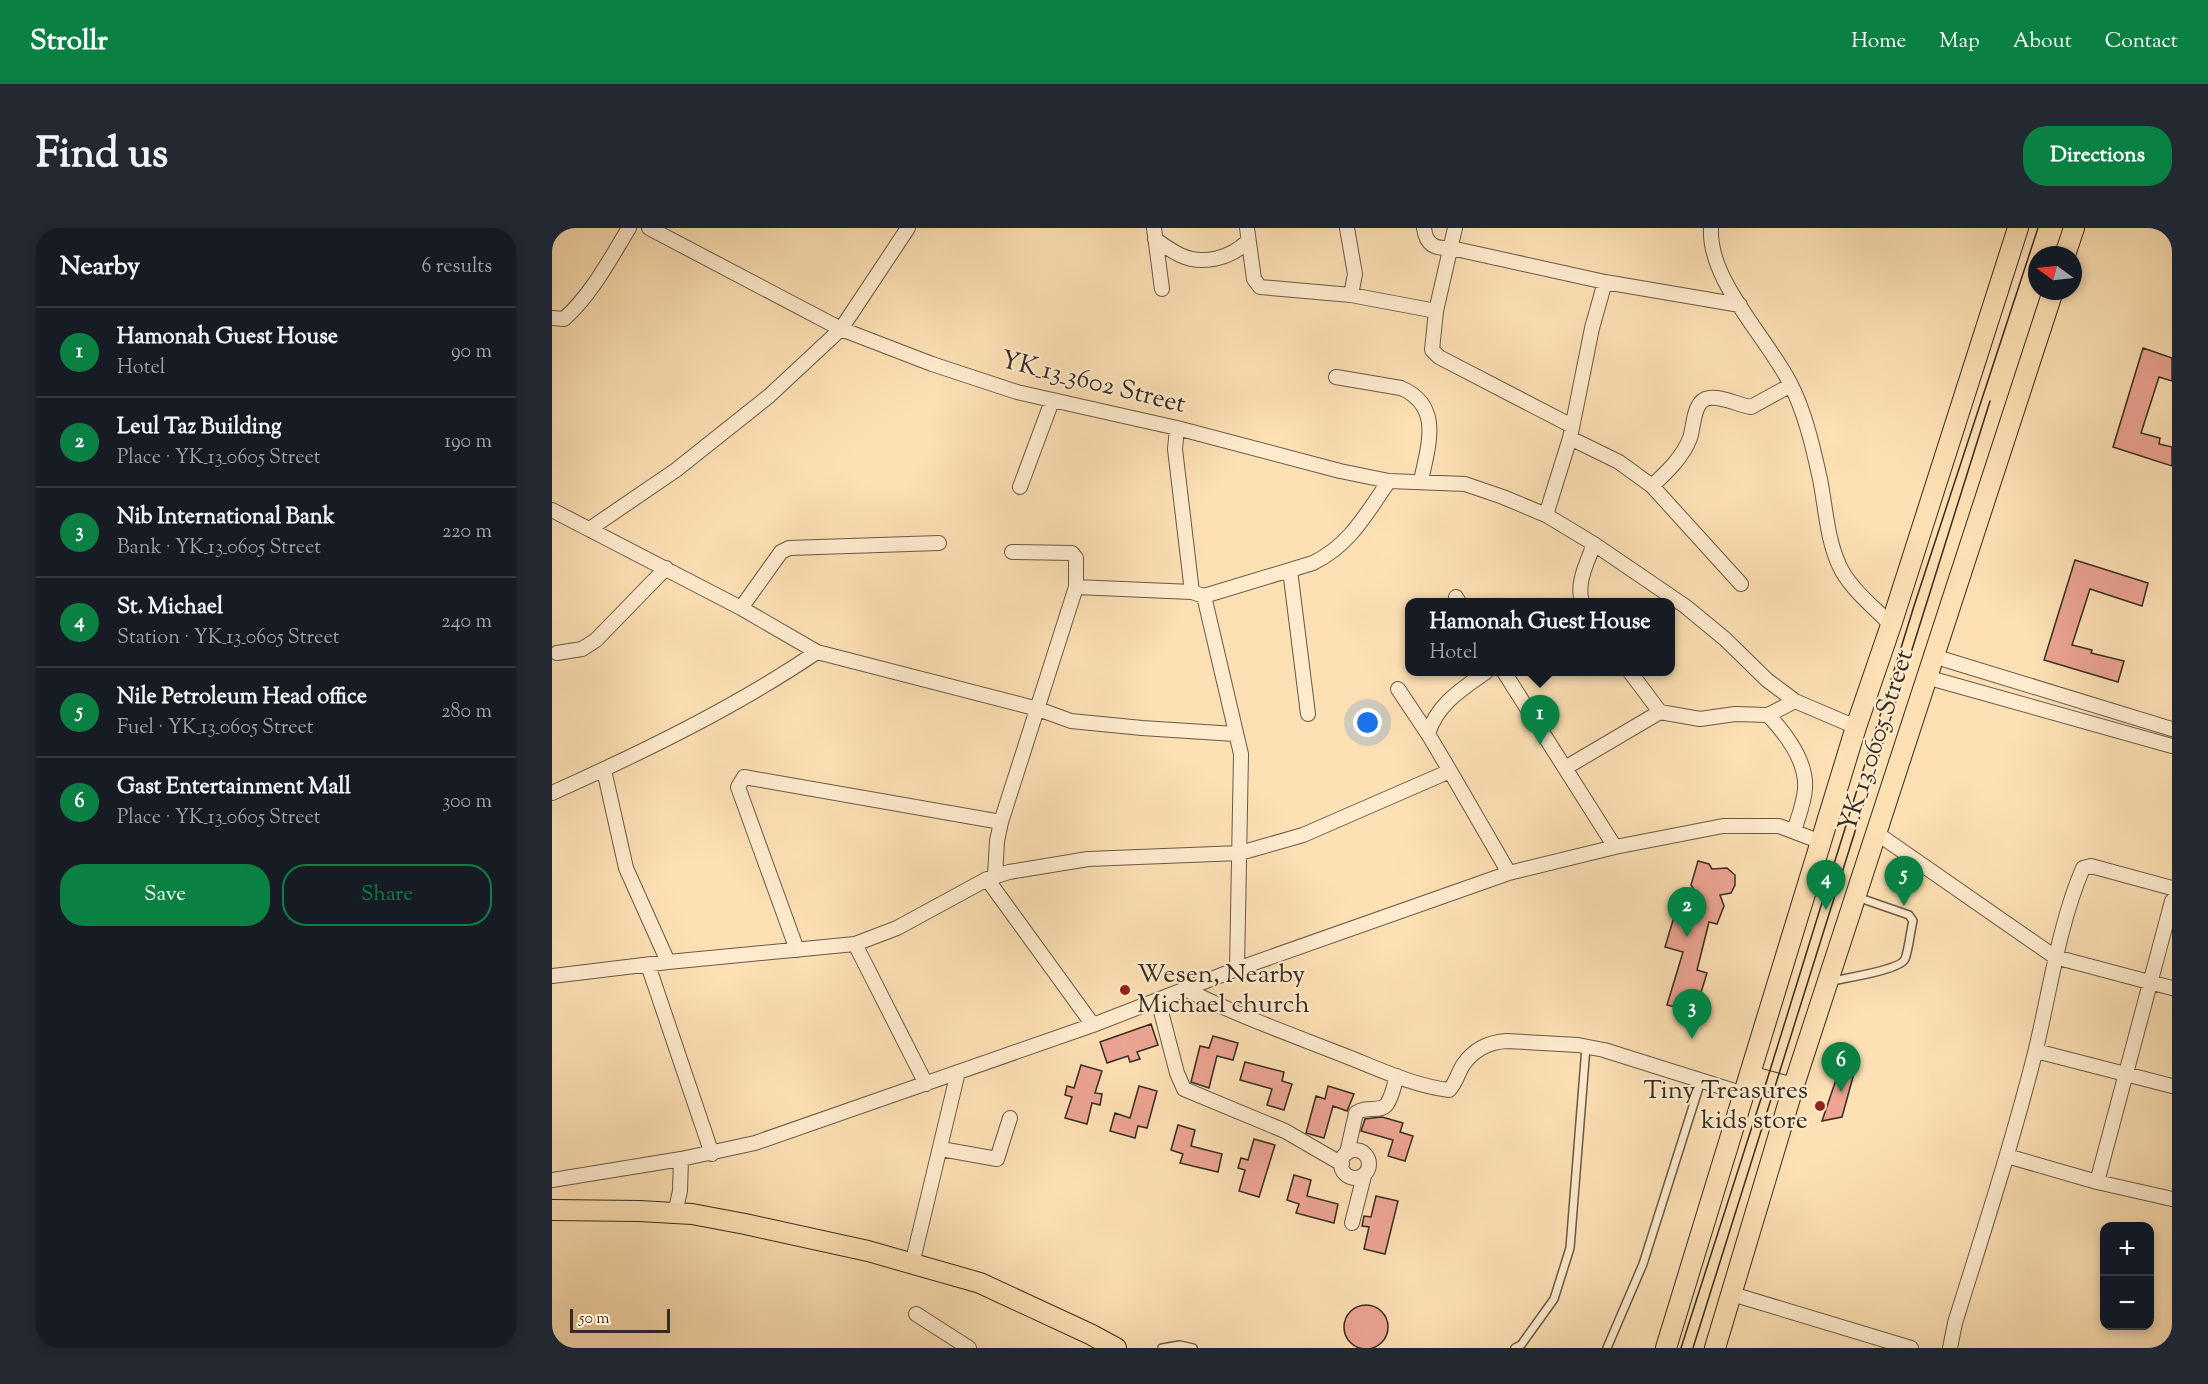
<!DOCTYPE html>
<meta charset="utf-8">
<style>
body{margin:0;font-family:"Sorts Mill Goudy",serif;background:#242831;color:#f1f3f6}
.controls{position:absolute;right:18px;bottom:18px;display:grid;overflow:hidden;border-radius:12px;box-shadow:0 3px 9px #0003}
.controls button{width:54px;height:54px;display:grid;place-items:center;padding:0;border:0;border-bottom:2px solid #363941;background:#171b24;color:#f1f3f6;font:30px sans-serif}
.compass{position:absolute;left:1476px;top:18px;width:54px;height:54px;border-radius:50%;background:#171b24;box-shadow:0 3px 9px #0003;rotate:285deg}
.scale{position:absolute;left:18px;bottom:15px;width:100px;box-sizing:border-box;padding-left:6px;border:3px solid #352d24;border-top:0;font-size:16px;line-height:21px;white-space:nowrap;color:#352d24;-webkit-text-stroke:4px #feebce;paint-order:stroke}
.you{position:absolute;left:816px;top:495px;width:21px;height:21px;margin:-15px;border:4px solid #fff;border-radius:50%;background:#1a73e8;box-shadow:0 0 0 9px #1a73e833}
.badge{display:grid;place-items:center;width:39px;height:39px;border-radius:50%;background:#0b8043;color:#fff;font-size:20px;font-weight:700}
.pin{position:absolute;translate:-50% -50px;filter:drop-shadow(0 2px 3px #0008)}
.pin::after{content:'';position:absolute;top:32px;width:21px;height:18px;background:inherit;clip-path:polygon(0 0,100% 0,50% 100%)}
.popup{position:absolute;left:853px;top:370px;width:270px;height:78px;box-sizing:border-box;display:grid;place-content:center;border-radius:12px;background:#171b24;filter:drop-shadow(0 2px 4px #0005);font-size:20px;white-space:nowrap;color:#9ea1a6}
.popup b{font-size:22px;color:#f1f3f6}
.popup::after{content:'';position:absolute;left:50%;top:100%;margin-left:-12px;border:12px solid transparent;border-top-color:#171b24}
.list{margin:0;padding:0;list-style:none}
h2{display:flex;justify-content:space-between;align-items:center;height:78px;margin:0;padding:0 24px;font-size:26px}
h2 small{font-size:20px;font-weight:400;color:#9ea1a6}
.list li{display:grid;grid-template-columns:39px 1fr auto;gap:18px;align-items:center;box-sizing:border-box;height:90px;padding:0 24px;border-top:2px solid #363941}
.list b{display:block;font-size:22px;white-space:nowrap}
.list p{margin:0;font-size:20px;white-space:nowrap;color:#9ea1a6}
.list em{font-size:20px;font-style:normal;color:#9ea1a6}
.actions{display:flex;gap:12px;padding:18px 24px}
.actions a{flex:1;padding:14px 0;border:2px solid #0b8043;border-radius:24px;text-align:center;font-size:21px;color:#0b8043}
.actions .main{background:#0b8043;color:#fff}
.map{position:relative;flex:none;width:1620px;height:1120px;overflow:hidden;border-radius:24px}
header{display:flex;align-items:center;gap:36px;box-sizing:border-box;height:84px;padding:0 30px;background:#0b8043;color:#fff}
header strong{font-size:28px}
nav{display:flex;gap:33px;margin-inline-start:auto;font-size:21px}
.intro{display:flex;align-items:center;justify-content:space-between;box-sizing:border-box;height:144px;padding:0 36px}
h1{margin:0;font-size:42px}
.button{padding:15px 27px;border-radius:24px;background:#0b8043;color:#fff;font-size:21px;font-weight:700}
main{display:flex;gap:36px;padding:0 36px}
aside{flex:1;background:#171b24;border-radius:24px;box-shadow:0 3px 9px #0003}
.map>svg:first-child{display:block}
</style>
<header>
<strong>Strollr</strong>
<nav><a>Home</a><a>Map</a><a>About</a><a>Contact</a></nav>
</header>
<div class="intro"><h1>Find us</h1><a class="button">Directions</a></div>
<main>
<aside>
<h2>Nearby<small>6 results</small></h2>
<ul class="list">
<li><span class="badge">1</span><div><b>Hamonah Guest House</b><p>Hotel</p></div><em>90 m</em></li>
<li><span class="badge">2</span><div><b>Leul Taz Building</b><p>Place · YK_13_0605 Street</p></div><em>190 m</em></li>
<li><span class="badge">3</span><div><b>Nib International Bank</b><p>Bank · YK_13_0605 Street</p></div><em>220 m</em></li>
<li><span class="badge">4</span><div><b>St. Michael</b><p>Station · YK_13_0605 Street</p></div><em>240 m</em></li>
<li><span class="badge">5</span><div><b>Nile Petroleum Head office</b><p>Fuel · YK_13_0605 Street</p></div><em>280 m</em></li>
<li><span class="badge">6</span><div><b>Gast Entertainment Mall</b><p>Place · YK_13_0605 Street</p></div><em>300 m</em></li>
</ul>
<div class="actions"><a class="main">Save</a><a>Share</a></div>
</aside>
<div class="map">
<svg width="1620" height="1120" viewBox="0 0 1620 1120">
<rect width="100%" height="100%" fill="#fde0b4"/>
<filter id="stains"><feTurbulence type="fractalNoise" baseFrequency=".00333" numOctaves="4"/><feColorMatrix values="0 0 0 0 .2 0 0 0 0 .09 0 0 0 0 .02 0 0 0 .5 -.17"/></filter>
<radialGradient id="worn" r=".72"><stop offset=".6" stop-color="#630" stop-opacity="0"/><stop offset="1" stop-color="#630" stop-opacity=".3"/></radialGradient>
<path fill="#eda493" stroke="#352d24" stroke-width="1.5" d="M1591,120L1620,130V153L1607,149L1589,205L1608,210L1607,216L1620,219V238L1561,219Z
M1523,332L1596,355L1590,378L1538,361L1520,417L1540,422L1539,425L1572,433L1566,454L1492,432Z
M1146,633L1157,636L1160,641L1175,640L1183,647V657L1179,665L1168,667L1172,678L1165,696L1157,694L1145,742L1155,745L1143,784L1115,777L1131,724L1113,719L1122,689L1141,694L1148,670L1139,657Z
M599,796L606,817L585,824L588,831L578,834L576,828L555,835L548,814Z
M661,808L686,815L681,832L665,828L657,860L639,854L648,818L657,820Z
M693,834L732,844L730,853L740,856L732,882L715,877L720,861L688,852Z
M1290,834L1304,838L1290,889L1270,893Z
M529,837L550,843L543,865L550,866L548,877L540,875L535,896L513,890L520,869L513,867L515,858L522,860Z
M587,858L605,863L595,900L586,898L583,910L558,903L563,885L578,890Z
M776,858L802,866L795,883L781,878L772,910L754,905L764,868L773,871Z
M830,889L851,895L848,904L861,908L853,933L836,928L841,912L809,903L813,891Z
M626,897L643,902L639,918L670,926L666,944L628,935L631,926L619,922Z
M702,911L723,917L707,969L687,963L693,942L686,940L689,930L696,932Z
M742,947L759,952L755,968L786,976L782,995L744,985L747,976L735,972Z
M824,968L846,973L833,1026L812,1021L817,999L810,998L812,988L819,989Z
M792 1099a22 22 0 1 1 44 0a22 22 0 1 1-44 0Z"/>
<g fill="none" stroke-linecap="round" stroke-linejoin="round">
<defs>
<path id="lane" d="M1280,753C1294,750 1348,742 1353,731C1357,720 1358,705 1361,693L1357,687L1305,669
M610,1120L628,1117L641,1120
M963,1120L969,1117L1002,1071L1018,1020L1034,819
M1055,1120L1091,1036L1149,853"/>
<path id="street" d="M97,0L289,101L380,136L465,164L625,200L788,243L837,253L913,256L951,269L994,287L1042,316L1133,378L1173,411L1215,452L1243,473L1304,499
M602,0L610,61
M695,0L702,51L708,59L799,67L884,83
M795,0L803,46L799,67
M872,0C874,17 883,21 899,20L1053,54L1188,77
M903,0L884,83L880,122L887,129L1020,198
M1159,0C1156,52 1214,108 1238,155C1253,184 1261,219 1268,251C1274,281 1275,315 1290,343C1302,364 1323,380 1339,397
M603,11C611,17 620,23 628,27C651,38 679,30 696,13
M0,90L12,91C40,66 58,31 77,0
M784,149L849,160C891,178 876,218 869,253
M625,200L623,221L640,364L652,368
M1018,210L1067,234L1100,258L1189,356
M1100,258C1114,245 1131,229 1138,210C1142,199 1141,172 1157,170C1170,168 1186,177 1199,179L1239,157
M468,259L500,173
M0,282L189,380L265,424
M994,287L1018,210L1040,100L1053,54
M39,300L124,242L217,168L289,101L356,0
M738,342L756,486
M524,359L640,364
M904,369L907,374
M1030,374C1024,355 1035,335 1042,316
M189,380L229,324L237,320L387,315
M5,425L30,421L44,412L114,340
M1381,428L1620,501
M952,444L1063,619
M1078,444L1108,484L1148,491L1183,486L1216,487L1243,473
M1374,449L1620,518
M846,461L876,506
M1216,487C1234,506 1255,534 1253,561C1252,575 1246,590 1242,603
M1013,540L1108,484
M52,542L74,640L116,734
M898,543L876,506C885,476 910,461 934,444
M0,565C91,524 182,480 265,424L486,481L519,493L590,500L683,506
M1323,604L1503,729L1620,760
M443,648L445,613L449,594L524,359V330L520,325L460,324
M435,651L541,797
M303,716L374,856
M245,722L186,559L192,549L449,594
M96,737L160,926
M685,741L689,526L652,368L761,335C798,317 814,286 837,253
M0,748L116,734L303,716L345,700L435,651L457,644L536,631L688,625L751,607L898,543L957,645
M633,761C684,787 738,806 791,827C825,840 861,858 897,862C904,855 906,845 911,837C922,821 937,814 955,813L1026,817L1052,822L1192,866
M606,772L625,845L632,861L733,903L790,936
M1484,823L1620,858
M389,921L445,931L458,890
M789 936a14 14 0 1 1 28 0a14 14 0 1 1-28 0Z
M795,925L804,885C814,877 829,885 835,876C840,869 842,857 845,848
M1455,928L1545,954L1620,971
M0,952L129,931L203,915L541,797L685,741L957,645L1063,619L1171,598H1227L1269,614
M1545,954L1620,673
M123,985L128,963L129,931
M800,995L812,948
M360,1036L406,844
M1180,1066L1359,1120
M364,1086L417,1120
M1398,1120L1403,1095C1431,1005 1460,916 1483,825C1498,764 1506,699 1531,640L1539,638L1620,660"/>
<path id="primary" d="M1513,27L1522,0
M1198,848L1241,860
M0,982L87,983L140,986L193,996L316,1023L428,1055L538,1106L564,1120
M1114,1120L1304,499L1339,397L1466,0
M1163,1120L1241,860L1501,63"/>
</defs>
<use href="#lane" stroke="#675a48" stroke-width="10"/>
<use href="#street" stroke="#675a48" stroke-width="16"/>
<use href="#primary" stroke="#352d24" stroke-width="22"/>
<use href="#lane" stroke="#feebce" stroke-width="7"/>
<use href="#street" stroke="#feebce" stroke-width="14"/>
<use href="#primary" stroke="#fde0b4" stroke-width="20"/>
<path stroke="#352d24" stroke-width="1.5" d="M1129,1120L1215,852L1362,378L1486,0
M1141,1120C1242,805 1337,488 1438,173"/>
</g>
<g fill="#8f2418" stroke="#feebce" stroke-width="2">
<circle cx="573" cy="762" r="6"/>
<circle cx="1268" cy="878" r="6"/>
</g>
<g text-anchor="middle" dominant-baseline="central" stroke-width="4.5" stroke-linejoin="round" paint-order="stroke">
<g font-size="26" fill="#352d24" stroke="#feebce">
<text transform="translate(541 155) rotate(14)">YK_13_3602 Street</text>
<text transform="translate(1325 513) rotate(-72)">YK_13_0605 Street</text>
</g>
<g font-size="26" fill="#352d24" stroke="#feebce" text-anchor="start">
<text x="585" y="747">Wesen, Nearby<tspan x="585" dy="30">Michael church</tspan></text>
<text x="1256" y="863" text-anchor="end">Tiny Treasures<tspan x="1256" dy="30">kids store</tspan></text>
</g>
</g>
<rect width="100%" height="100%" filter="url(#stains)"/>
<rect width="100%" height="100%" fill="url(#worn)"/>
</svg>
<div class="controls">
<button>+</button>
<button>−</button>
</div>
<svg class="compass" viewBox="-18 -18 36 36"><path d="M0-13l5 13h-10z" fill="#e53935"/><path d="M0 13l5-13h-10z" fill="#9ea1a6"/></svg>
<div class="scale">50 m</div>
<div class="you"></div>
<div class="pin badge" style="left:988px;top:517px">1</div>
<div class="popup"><b>Hamonah Guest House</b>Hotel</div>
<div class="pin badge" style="left:1135px;top:709px">2</div>
<div class="pin badge" style="left:1140px;top:811px">3</div>
<div class="pin badge" style="left:1274px;top:682px">4</div>
<div class="pin badge" style="left:1352px;top:678px">5</div>
<div class="pin badge" style="left:1289px;top:864px">6</div>
</div>
</main>
